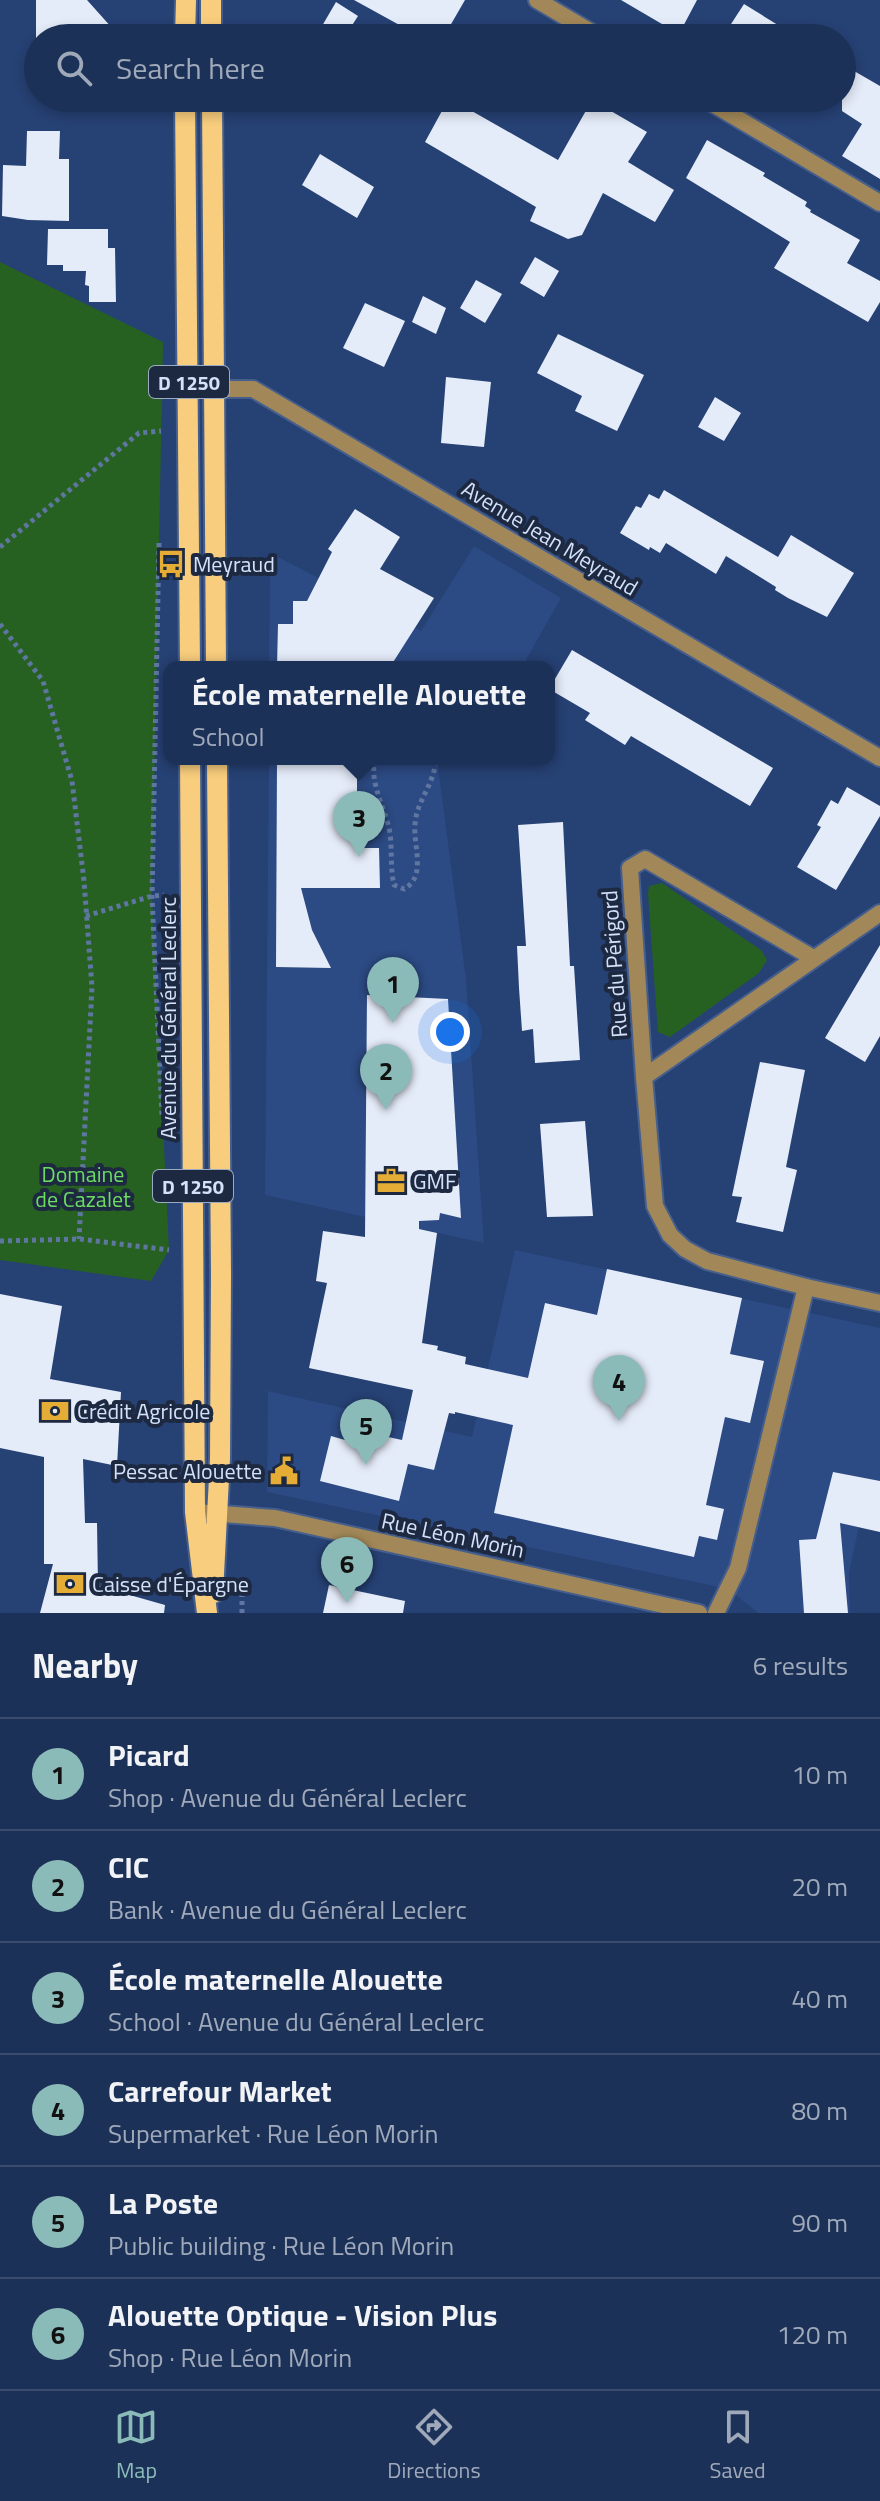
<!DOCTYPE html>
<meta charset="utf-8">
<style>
body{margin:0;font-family:"Titillium Web",sans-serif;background:#293d61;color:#f1f3f6}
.you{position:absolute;left:450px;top:1032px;width:28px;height:28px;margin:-20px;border:6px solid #fff;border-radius:50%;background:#1a73e8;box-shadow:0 0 0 12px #1a73e833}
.badge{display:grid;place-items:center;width:52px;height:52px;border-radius:50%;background:#8bbbb9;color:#111;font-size:26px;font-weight:700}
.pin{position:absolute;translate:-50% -66px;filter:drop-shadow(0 2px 4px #0008)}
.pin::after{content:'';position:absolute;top:42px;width:28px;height:24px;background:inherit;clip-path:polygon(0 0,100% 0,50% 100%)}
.popup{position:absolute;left:163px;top:661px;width:392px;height:104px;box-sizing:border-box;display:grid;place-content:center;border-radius:16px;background:#1c3157;filter:drop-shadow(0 2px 6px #0005);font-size:26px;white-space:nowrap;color:#a0a9ba}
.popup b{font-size:30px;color:#f1f3f6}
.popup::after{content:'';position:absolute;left:50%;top:100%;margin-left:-16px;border:16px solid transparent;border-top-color:#1c3157}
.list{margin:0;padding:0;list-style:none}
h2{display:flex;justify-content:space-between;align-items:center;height:104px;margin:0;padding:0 32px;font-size:34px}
h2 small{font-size:26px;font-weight:400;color:#a0a9ba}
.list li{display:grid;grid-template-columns:52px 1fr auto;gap:24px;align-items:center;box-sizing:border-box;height:112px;padding:0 32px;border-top:2px solid #3a4c6d}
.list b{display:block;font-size:30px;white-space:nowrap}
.list p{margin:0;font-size:26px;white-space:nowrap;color:#a0a9ba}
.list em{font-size:26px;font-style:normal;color:#a0a9ba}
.icon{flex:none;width:44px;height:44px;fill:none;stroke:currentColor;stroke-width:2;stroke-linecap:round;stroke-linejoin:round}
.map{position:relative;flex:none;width:880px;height:1613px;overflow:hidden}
.search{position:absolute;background:#1c3157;box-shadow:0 4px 12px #0003;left:24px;right:24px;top:24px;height:88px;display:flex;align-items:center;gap:20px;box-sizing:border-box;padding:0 28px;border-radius:44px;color:#a0a9ba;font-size:30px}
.sheet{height:776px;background:#1c3157}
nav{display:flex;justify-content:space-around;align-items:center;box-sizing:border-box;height:112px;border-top:2px solid #3a4c6d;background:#1c3157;font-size:22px;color:#a0a9ba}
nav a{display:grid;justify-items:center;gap:4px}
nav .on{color:#8bbbb9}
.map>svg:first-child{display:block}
</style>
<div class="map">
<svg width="880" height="1613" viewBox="0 0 880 1613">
<rect width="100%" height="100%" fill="#264174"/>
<path fill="#2c4a83" d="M474,546L561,598L522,667H269L270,579L276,556L421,631Z
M269,759H437L466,979L484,1243L265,1195Z
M515,1250L880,1328V1481L869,1479L849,1573L850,1613H758L732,1592L714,1586L267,1492L268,1391L472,1437Z"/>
<path fill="#276122" d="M0,262L163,342L152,896L169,1250L151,1281L0,1260Z
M662,883L761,950L767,960L759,973L670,1037L658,1032L648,894L649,886Z"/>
<path fill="#e5ecf9" d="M36,0H87L121,38H36Z
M354,0H465L443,38H423Z
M621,0H697L679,34Z
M336,2L358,16L344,38H315Z
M744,4L799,38H722Z
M842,64L880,86V179L842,156L862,124L842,111Z
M449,98L558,160L592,100L647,132L628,162L674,190L655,222L603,193L582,235L568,239L530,221L536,207L425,142Z
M27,131H60L59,159H69V221L28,220L2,216L3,165L26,166Z
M707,140L765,173L763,176L807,202L805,206L811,210L810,212L860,240L847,263L880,281V302L868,322L774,268L790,242L686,178Z
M320,154L374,187L357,218L302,185Z
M48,229H108V248H115L116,302H89V286L85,285L86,271H63V265H47Z
M535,257L559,271L544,297L520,283Z
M476,280L502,294L485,323L460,308Z
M423,296L446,308L436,334L412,322Z
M365,303L405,321L384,367L343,348Z
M558,334L644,375L617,431L575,411L582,396L537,373Z
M446,377L491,382L484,447L441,443Z
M715,397L741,413L724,441L698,427Z
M664,490L778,557L791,535L854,573L827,617L788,598L775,590L776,587L726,556L716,574L666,543L660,553L650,547L649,550L620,533L636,506L641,508L649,494L659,499Z
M355,509L400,537L380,569L434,598L390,667H277L278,624H293V601H307L332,552L328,549Z
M572,650L773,768L750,806L631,736L625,745L585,720L590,713L549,689Z
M277,759H357V848H379L380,888H301L312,930L331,968L276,967Z
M847,787L880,806V816L836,890L797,867L821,827L817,825L831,800L838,804Z
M563,822L570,966H574L580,1060L535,1063L533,1029L522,1031L519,988L517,946H526L518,825Z
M880,945V1036L865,1062L825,1038Z
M367,995L448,999L461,1218L440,1213L439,1220L419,1221V1229L437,1233L422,1343L438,1346L437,1350L466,1357L465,1364L528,1378L545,1303L597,1315L607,1269L742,1298L730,1354L764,1361L750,1423L725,1417L706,1505L724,1509L717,1540L699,1536L694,1557L494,1513L513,1425L455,1412V1414L449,1413L434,1470L408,1464L399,1501L320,1481L331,1436L345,1440L347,1428L402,1440L413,1390L309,1368L327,1283L316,1281L323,1231L365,1237Z
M760,1062L805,1070L786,1167L797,1170L783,1232L736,1222L742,1197L732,1196Z
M585,1121L593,1216L547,1217L540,1124Z
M0,1294L62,1306L50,1379L121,1392L117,1466L83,1459L85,1523H97L98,1586L165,1605L164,1613H40L53,1564H44V1457L0,1448Z
M833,1472L880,1481V1532L840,1523L848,1613H804L799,1540L816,1539Z
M329,1585L405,1601L403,1613H323Z"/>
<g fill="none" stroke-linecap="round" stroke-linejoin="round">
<defs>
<path id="lane" d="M716,1613L738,1568L806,1287"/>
<path id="street" d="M537,0L601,38
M703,98L880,203
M189,389H253L880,758
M880,913L644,1077L655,1206L670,1235L685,1249L707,1261L806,1287L880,1303
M644,1077L630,868L645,859L813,958
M195,1512L275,1518L699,1613"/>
<path id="primary" d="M185,38L186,0
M211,38V0
M185,98L190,667
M212,98L216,667
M190,759L195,1512L207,1613
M213,1593L220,1459L221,1274L217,759"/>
</defs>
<use href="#lane" stroke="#455e8c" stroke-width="20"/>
<use href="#street" stroke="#455e8c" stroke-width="20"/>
<use href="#primary" stroke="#455e8c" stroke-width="24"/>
<path stroke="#5f76a0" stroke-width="5" stroke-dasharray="4 4" stroke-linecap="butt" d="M159,543L152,896L162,1117
M0,547L139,433L161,431
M0,624L43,681L72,781L84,881L92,987L79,1239
M375,759C370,781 381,800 387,821C394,841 389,864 394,885L404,889C427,877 413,845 415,825C416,801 434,786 436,759
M86,916L152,896L164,895
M0,1241L79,1239L169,1250
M242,1613V1594"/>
<use href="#lane" stroke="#a28858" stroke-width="16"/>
<use href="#street" stroke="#a28858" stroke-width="16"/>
<use href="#primary" stroke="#f8cd7d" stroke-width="20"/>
</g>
<defs>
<symbol id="bus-bare" viewBox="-9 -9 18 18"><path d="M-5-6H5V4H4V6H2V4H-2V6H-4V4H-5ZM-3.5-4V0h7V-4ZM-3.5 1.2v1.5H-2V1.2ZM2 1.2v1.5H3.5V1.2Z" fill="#e5ad35" stroke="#1d2941" stroke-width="2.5" paint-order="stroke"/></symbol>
<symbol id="office-bare" viewBox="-9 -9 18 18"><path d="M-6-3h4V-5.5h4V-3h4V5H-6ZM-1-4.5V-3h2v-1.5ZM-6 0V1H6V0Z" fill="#e5ad35" stroke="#1d2941" stroke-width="2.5" paint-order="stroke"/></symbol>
<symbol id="bank-bare" viewBox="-9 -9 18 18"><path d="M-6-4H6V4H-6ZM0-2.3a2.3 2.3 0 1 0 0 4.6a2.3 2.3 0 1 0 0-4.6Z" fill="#e5ad35" stroke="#1d2941" stroke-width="2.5" paint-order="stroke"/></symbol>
<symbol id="civic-bare" viewBox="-9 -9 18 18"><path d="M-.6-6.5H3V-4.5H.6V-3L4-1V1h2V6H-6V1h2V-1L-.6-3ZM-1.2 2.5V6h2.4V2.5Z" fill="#e5ad35" stroke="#1d2941" stroke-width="2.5" paint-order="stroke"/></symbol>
</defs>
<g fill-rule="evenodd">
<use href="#bus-bare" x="151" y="544" width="40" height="40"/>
<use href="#office-bare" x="371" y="1161" width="40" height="40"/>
<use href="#bank-bare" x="35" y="1391" width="40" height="40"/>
<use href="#civic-bare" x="264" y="1451" width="40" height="40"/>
<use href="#bank-bare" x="50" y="1564" width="40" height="40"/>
</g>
<g text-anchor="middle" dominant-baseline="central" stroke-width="8" stroke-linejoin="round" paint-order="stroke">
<g fill="#1d2941" stroke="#9caac2" stroke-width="2">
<rect x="149" y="366" width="80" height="32" rx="6"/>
<rect x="153" y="1170" width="80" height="32" rx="6"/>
</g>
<g font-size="20" font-weight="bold" fill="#d3e1fa">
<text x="189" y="382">D 1250</text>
<text x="193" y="1186">D 1250</text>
</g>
<g font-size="22" fill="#d3e1fa" stroke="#1d2941">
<text transform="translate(550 538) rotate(31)">Avenue Jean Meyraud</text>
<text transform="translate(614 964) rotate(-94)">Rue du Périgord</text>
<text transform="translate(168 1018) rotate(-90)">Avenue du Général Leclerc</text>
<text transform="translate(453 1535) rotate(12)">Rue Léon Morin</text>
</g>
<g font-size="22" fill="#d3e1fa" stroke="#1d2941" text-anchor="start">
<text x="193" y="564">Meyraud</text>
<text x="413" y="1181">GMF</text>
<text x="77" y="1411">Crédit Agricole</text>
<text x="262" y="1471" text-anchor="end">Pessac Alouette</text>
<text x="92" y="1584">Caisse d'Épargne</text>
</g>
<g font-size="22" fill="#6cdc62" stroke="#1d2941">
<text x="83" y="1174">Domaine<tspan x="83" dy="25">de Cazalet</tspan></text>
</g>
</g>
</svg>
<div class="you"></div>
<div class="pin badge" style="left:393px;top:1023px">1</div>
<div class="pin badge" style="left:386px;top:1110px">2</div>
<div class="pin badge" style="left:359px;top:857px">3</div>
<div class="popup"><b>École maternelle Alouette</b>School</div>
<div class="pin badge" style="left:619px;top:1421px">4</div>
<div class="pin badge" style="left:366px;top:1465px">5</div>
<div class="pin badge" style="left:347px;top:1603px">6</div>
<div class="search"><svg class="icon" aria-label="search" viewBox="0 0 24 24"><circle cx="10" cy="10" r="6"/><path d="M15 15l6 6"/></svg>Search here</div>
</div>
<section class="sheet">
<h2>Nearby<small>6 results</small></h2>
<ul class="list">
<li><span class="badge">1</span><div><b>Picard</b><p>Shop · Avenue du Général Leclerc</p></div><em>10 m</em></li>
<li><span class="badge">2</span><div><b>CIC</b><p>Bank · Avenue du Général Leclerc</p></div><em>20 m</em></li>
<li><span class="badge">3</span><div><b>École maternelle Alouette</b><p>School · Avenue du Général Leclerc</p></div><em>40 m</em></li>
<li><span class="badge">4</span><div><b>Carrefour Market</b><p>Supermarket · Rue Léon Morin</p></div><em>80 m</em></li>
<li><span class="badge">5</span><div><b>La Poste</b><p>Public building · Rue Léon Morin</p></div><em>90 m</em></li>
<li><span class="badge">6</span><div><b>Alouette Optique - Vision Plus</b><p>Shop · Rue Léon Morin</p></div><em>120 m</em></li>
</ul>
</section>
<nav>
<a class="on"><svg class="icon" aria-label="map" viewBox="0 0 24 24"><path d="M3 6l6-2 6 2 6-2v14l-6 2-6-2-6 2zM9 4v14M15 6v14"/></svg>Map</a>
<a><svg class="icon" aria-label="directions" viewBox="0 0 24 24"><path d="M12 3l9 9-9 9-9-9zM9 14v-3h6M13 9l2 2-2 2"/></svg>Directions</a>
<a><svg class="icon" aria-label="saved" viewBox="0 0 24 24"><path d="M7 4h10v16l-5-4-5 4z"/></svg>Saved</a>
</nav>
